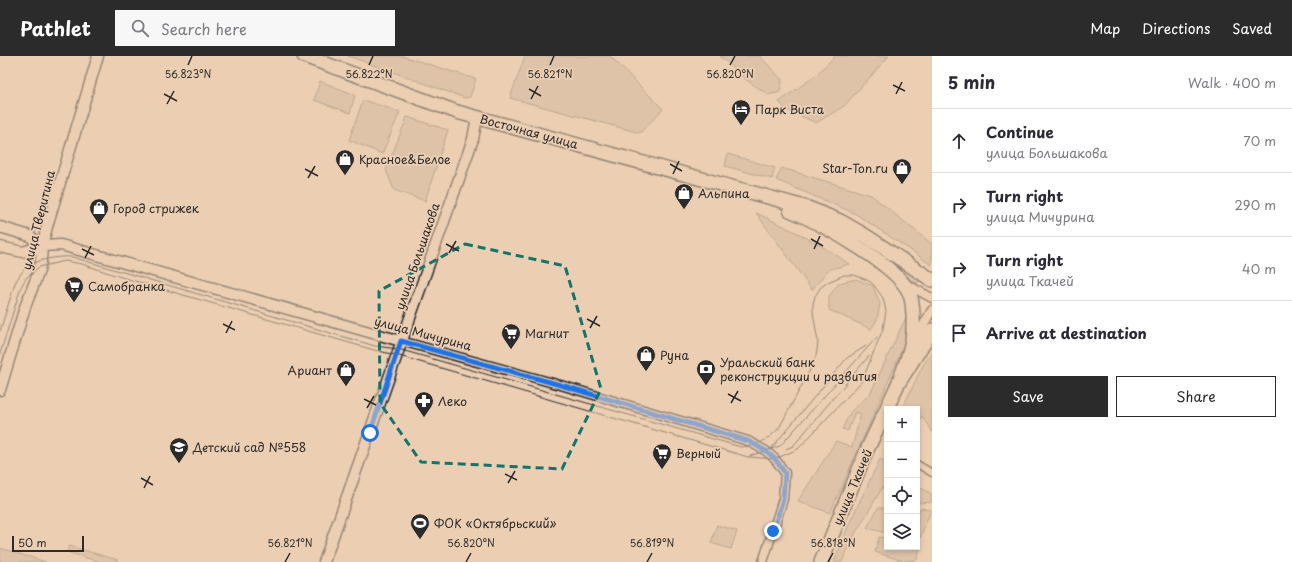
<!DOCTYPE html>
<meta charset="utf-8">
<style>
body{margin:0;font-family:"Playpen Sans",sans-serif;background:#f7f7f7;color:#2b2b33}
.controls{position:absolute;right:12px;bottom:12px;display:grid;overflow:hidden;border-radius:0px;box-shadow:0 2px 6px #0003}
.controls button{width:36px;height:36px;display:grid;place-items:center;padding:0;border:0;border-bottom:1px solid #e1e1e2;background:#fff;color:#2b2b33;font:20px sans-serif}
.scale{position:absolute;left:12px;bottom:10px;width:72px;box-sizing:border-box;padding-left:4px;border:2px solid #2b2b2b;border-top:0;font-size:11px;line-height:14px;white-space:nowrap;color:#2b2b2b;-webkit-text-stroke:3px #eccfb3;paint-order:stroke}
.stop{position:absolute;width:12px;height:12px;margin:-9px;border:3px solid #1a73e8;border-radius:50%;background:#fff}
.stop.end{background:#1a73e8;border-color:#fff;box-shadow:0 1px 4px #0008}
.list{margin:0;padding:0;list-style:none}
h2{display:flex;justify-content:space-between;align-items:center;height:52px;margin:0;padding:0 16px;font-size:17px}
h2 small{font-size:13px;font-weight:400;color:#7c7c81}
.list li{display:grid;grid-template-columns:26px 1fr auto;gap:12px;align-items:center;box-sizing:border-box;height:64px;padding:0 16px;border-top:1px solid #e1e1e2}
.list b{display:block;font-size:15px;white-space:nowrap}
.list p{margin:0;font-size:13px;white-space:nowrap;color:#7c7c81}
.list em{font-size:13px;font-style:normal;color:#7c7c81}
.actions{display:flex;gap:8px;padding:12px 16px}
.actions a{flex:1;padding:9px 0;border:1px solid #2b2b2b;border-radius:0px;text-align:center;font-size:14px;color:#2b2b2b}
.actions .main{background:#2b2b2b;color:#fff}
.icon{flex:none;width:22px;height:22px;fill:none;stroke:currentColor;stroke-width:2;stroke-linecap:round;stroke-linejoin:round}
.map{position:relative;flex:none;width:932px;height:506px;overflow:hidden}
header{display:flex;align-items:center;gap:24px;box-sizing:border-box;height:56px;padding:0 20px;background:#2b2b2b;color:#fff}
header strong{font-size:19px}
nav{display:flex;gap:22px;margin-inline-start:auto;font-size:14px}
.search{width:280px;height:36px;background:#f7f7f7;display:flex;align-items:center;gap:10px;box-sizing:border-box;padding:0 14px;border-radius:0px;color:#7c7c81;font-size:15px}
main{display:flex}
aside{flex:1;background:#fff}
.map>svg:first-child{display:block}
</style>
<header>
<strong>Pathlet</strong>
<div class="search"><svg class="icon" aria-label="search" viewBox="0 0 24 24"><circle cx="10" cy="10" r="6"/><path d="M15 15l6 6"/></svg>Search here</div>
<nav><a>Map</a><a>Directions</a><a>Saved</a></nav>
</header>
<main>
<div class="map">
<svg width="932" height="506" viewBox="0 0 932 506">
<rect width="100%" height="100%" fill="#eccfb3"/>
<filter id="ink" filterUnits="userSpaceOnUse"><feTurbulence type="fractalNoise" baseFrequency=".025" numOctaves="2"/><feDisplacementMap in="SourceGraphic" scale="8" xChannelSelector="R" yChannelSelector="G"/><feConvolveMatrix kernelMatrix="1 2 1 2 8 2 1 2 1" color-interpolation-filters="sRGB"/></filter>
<g filter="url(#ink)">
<path fill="#cdb49d" stroke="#7c7064" d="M348,0H402L476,23L470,41L465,42Z
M525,0H610L663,53L640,77L510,42Z
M720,0H760L782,24L780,36L769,39L745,23Z
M835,0H889L844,50L816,67L787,54L779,46L815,20Z
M320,25L355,39L350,57L314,44Z
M363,44L400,56L382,98L349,84Z
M407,61L448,74L425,145L394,134L386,114Z
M728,98L775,112L772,123L725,110Z
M782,112L871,139L932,188V207L931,209L915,197L854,157L776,124Z
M756,157C788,172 820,187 849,208L828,214L812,234Z
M899,211L917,221L919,225L918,227L912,225Z
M856,223L873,230L880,248L877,264L871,273L829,254V240L839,227Z
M909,255L908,271L903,292L830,457L798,445L836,385L852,391L861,358L855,356L848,375L842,373L851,355L870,338Z
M932,296V376L922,360L917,368V353H902L922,311Z
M880,403L887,406V424L855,478L842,506H834L850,466Z
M917,430L932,438V446L919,447L917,442Z
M878,452H887V477L867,472Z
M920,452L931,454L920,482C917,471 916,463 920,452Z
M717,469L737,475L731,493L711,487Z
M879,481L887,483V491L920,492L917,504L903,505L875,496Z
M69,490L118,504L117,506H100L67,496Z
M0,492L46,506H0Z"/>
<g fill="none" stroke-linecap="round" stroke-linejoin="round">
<defs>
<path id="pedestrian" d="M917,408L932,417"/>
<path id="minor" d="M906,228L932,242
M401,285L564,330L748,385L766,395L775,403L785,417L783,443L763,506
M914,285L932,254"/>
<path id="tertiary" d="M0,171L30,180L42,190
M0,191L23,196L42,190L61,189L401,285
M0,334L25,251L39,215L41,205L42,190L48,167L98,0
M324,506L473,83L477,61"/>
<path id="primary" d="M304,0L457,56L808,152L840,165L866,180L932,224
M790,154C818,166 905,212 911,242C914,255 914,280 910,293C907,305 902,317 898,328
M821,506L867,394L898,328L932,274"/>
</defs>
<use href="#pedestrian" stroke="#2b2b2b" stroke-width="9"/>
<use href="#minor" stroke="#2b2b2b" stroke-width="11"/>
<use href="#tertiary" stroke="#2b2b2b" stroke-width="13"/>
<use href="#primary" stroke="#2b2b2b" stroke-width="16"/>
<use href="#pedestrian" stroke="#eccfb3" stroke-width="6"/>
<use href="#minor" stroke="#eccfb3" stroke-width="8"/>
<use href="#tertiary" stroke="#eccfb3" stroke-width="10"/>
<use href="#primary" stroke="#eccfb3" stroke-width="13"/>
<path stroke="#2b2b2b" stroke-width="1" d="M0,275L15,227C18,222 21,216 26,212C37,203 59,200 72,201L375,290L398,293L741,391C757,390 768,384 779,372L808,318L816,300L818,286L813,256V248L815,240L821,231L828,226L844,219H854L867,224L873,228L883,242L886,255L883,273L862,325L798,393L775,403L748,401L396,299L374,294L121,221L82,208L65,205L39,211L26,222L21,231L0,298
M786,393L793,390L869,300
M770,394L847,302L866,290
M750,400L780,390L877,281"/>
</g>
</g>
<g fill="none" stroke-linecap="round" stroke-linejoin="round" filter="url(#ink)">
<path stroke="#1a73e8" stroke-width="5" d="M370,377L401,285L564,330L748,385L766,395L775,403L785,417L783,443L773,475"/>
</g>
<path d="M0 0H932V506H0ZM465,188L565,210L601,333L562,413L421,406L380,347L379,235Z" fill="#eccfb3" fill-opacity=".55" fill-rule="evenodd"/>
<path fill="none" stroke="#0f766e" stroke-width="3" stroke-dasharray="8 5" stroke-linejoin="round" d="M465,188L565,210L601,333L562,413L421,406L380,347L379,235Z"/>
<path fill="none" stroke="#2b2b2b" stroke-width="1.5" d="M188,9L192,0M369,9L373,0M550,9L554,0M730,9L735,0M893,29L905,35M529,33L541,40M164,38L177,45M896,38L902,26M531,43L538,30M167,48L174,35M670,108L682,115M305,113L318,120M673,118L679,105M308,122L315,110M811,183L823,190M446,188L459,195M82,193L94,199M814,193L820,180M449,197L456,185M85,202L91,190M587,263L600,270M223,268L235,274M590,272L597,260M226,277L232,265M728,338L741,345M364,343L376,349M731,347L738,335M367,352L374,340M505,418L517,424M141,422L153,429M508,427L515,415M144,432L150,420M285,506L290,497M466,506L471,497M647,506L652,497M828,506L833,497"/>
<defs>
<symbol id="hotel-pin" viewBox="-11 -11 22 30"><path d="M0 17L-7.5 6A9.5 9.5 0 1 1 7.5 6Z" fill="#2b2b2b" stroke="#eccfb3"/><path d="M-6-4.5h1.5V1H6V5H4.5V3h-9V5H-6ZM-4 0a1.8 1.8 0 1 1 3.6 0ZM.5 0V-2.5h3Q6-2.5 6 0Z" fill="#fff"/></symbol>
<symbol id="shop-pin" viewBox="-11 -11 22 30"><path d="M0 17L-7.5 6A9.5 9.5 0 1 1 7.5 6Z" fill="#2b2b2b" stroke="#eccfb3"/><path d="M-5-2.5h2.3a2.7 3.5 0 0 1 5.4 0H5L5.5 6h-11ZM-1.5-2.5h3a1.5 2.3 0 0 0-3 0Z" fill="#fff"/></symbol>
<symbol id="supermarket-pin" viewBox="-11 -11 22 30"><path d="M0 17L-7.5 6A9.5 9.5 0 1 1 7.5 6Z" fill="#2b2b2b" stroke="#eccfb3"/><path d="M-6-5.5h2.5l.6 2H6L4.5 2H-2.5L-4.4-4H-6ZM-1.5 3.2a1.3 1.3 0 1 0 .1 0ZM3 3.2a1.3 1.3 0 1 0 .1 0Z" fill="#fff"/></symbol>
<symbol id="bank-pin" viewBox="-11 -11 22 30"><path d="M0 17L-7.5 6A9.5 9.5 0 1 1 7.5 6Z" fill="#2b2b2b" stroke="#eccfb3"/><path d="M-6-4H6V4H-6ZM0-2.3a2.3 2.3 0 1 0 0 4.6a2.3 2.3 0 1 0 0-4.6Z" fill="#fff"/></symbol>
<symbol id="pharmacy-pin" viewBox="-11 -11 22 30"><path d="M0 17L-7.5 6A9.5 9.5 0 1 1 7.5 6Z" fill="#2b2b2b" stroke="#eccfb3"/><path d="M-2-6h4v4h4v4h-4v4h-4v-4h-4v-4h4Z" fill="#fff"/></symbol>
<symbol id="school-pin" viewBox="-11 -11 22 30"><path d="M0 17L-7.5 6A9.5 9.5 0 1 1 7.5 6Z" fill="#2b2b2b" stroke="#eccfb3"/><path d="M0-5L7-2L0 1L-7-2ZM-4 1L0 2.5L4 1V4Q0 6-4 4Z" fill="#fff"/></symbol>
<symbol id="stadium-pin" viewBox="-11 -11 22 30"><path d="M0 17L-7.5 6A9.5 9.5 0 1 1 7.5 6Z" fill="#2b2b2b" stroke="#eccfb3"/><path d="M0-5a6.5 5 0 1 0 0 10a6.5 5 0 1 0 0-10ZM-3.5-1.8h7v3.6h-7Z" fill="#fff"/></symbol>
</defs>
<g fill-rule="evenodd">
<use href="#hotel-pin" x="730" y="42" width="22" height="30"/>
<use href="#shop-pin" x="334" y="92" width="22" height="30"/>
<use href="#shop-pin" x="891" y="101" width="22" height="30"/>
<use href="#shop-pin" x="673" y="126" width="22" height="30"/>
<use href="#shop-pin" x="88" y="141" width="22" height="30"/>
<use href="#supermarket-pin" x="63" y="219" width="22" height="30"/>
<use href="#supermarket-pin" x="500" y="266" width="22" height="30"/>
<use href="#shop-pin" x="635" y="288" width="22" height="30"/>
<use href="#bank-pin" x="695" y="302" width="22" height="30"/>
<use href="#shop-pin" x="335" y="303" width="22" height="30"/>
<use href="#pharmacy-pin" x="413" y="334" width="22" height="30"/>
<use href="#school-pin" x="168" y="380" width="22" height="30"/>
<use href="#supermarket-pin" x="651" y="386" width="22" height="30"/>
<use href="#stadium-pin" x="409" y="456" width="22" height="30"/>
</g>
<g text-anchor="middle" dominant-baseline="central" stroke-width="3.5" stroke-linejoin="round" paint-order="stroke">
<g font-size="12" fill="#2b2b2b" stroke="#eccfb3" text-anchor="start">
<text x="755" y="53">Парк Виста</text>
<text x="359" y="103">Красное&amp;Белое</text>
<text x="888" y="112" text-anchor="end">Star-Ton.ru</text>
<text x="698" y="137">Альпина</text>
<text x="113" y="152">Город стрижек</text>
<text x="88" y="230">Самобранка</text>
<text x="525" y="277">Магнит</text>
<text x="660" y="299">Руна</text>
<text x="720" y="306">Уральский банк<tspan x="720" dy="14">реконструкции и развития</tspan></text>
<text x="332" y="314" text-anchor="end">Ариант</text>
<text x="438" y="345">Леко</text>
<text x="193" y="391">Детский сад №558</text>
<text x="676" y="397">Верный</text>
<text x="434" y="467">ФОК «Октябрьский»</text>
</g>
<g font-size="12" fill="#2b2b2b" stroke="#eccfb3">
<text transform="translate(529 75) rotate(15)">Восточная улица</text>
<text transform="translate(38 164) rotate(-76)">улица Тверитина</text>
<text transform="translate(417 200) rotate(-71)">улица Большакова</text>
<text transform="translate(423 277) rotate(15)">улица Мичурина</text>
<text transform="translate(852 431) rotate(-67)">улица Ткачей</text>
</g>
</g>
<g font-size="10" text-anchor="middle" fill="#2b2b2b" stroke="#eccfb3" stroke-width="3.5" stroke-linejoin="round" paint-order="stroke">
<text x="188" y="22">56.823°N</text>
<text x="369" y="22">56.822°N</text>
<text x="550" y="22">56.821°N</text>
<text x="730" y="22">56.820°N</text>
<text x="290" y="491">56.821°N</text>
<text x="471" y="491">56.820°N</text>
<text x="652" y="491">56.819°N</text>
<text x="833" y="491">56.818°N</text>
</g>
</svg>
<div class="controls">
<button>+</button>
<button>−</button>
<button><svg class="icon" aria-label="locate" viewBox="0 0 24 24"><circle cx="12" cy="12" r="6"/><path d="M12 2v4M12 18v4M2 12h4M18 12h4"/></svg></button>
<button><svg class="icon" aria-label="layers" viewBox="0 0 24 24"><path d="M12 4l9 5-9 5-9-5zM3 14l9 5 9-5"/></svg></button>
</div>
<div class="scale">50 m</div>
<div class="stop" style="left:370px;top:377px"></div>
<div class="stop end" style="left:773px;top:475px"></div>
</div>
<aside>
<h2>5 min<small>Walk · 400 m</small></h2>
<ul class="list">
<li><svg class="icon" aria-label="ahead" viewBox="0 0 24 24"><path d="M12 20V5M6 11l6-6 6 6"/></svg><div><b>Continue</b><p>улица Большакова</p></div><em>70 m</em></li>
<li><svg class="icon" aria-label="right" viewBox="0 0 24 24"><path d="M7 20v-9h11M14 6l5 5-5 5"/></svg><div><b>Turn right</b><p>улица Мичурина</p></div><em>290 m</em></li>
<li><svg class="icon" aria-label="right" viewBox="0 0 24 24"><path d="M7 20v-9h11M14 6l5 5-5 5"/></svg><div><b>Turn right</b><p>улица Ткачей</p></div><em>40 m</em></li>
<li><svg class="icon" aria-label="arrive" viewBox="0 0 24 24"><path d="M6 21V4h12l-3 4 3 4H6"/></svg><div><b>Arrive at destination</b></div></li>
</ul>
<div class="actions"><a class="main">Save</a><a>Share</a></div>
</aside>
</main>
